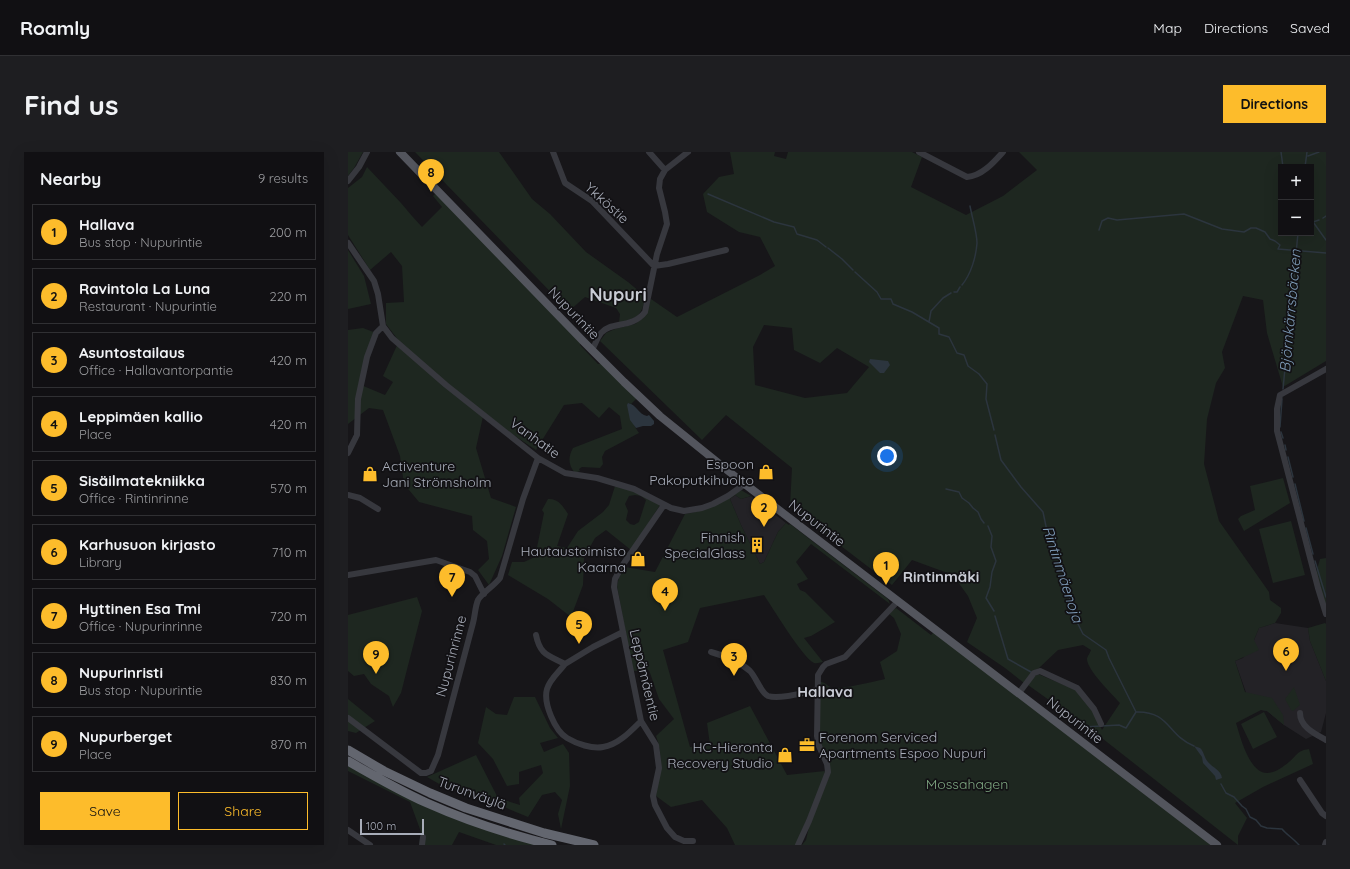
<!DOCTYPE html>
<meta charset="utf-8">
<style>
body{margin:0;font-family:Quicksand,sans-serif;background:#1e1e21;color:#f1f3f6}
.controls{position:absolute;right:12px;top:12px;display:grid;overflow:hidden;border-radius:0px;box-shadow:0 4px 16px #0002}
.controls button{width:36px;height:36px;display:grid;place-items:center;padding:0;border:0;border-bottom:1px solid #303033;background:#111013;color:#f1f3f6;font:20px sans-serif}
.scale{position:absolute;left:12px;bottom:10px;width:64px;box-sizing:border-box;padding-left:4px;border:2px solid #a8adb9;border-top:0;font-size:11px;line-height:14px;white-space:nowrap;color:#a8adb9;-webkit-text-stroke:3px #121114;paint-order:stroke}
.you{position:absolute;left:539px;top:304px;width:14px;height:14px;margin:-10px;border:3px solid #fff;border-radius:50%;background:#1a73e8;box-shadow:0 0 0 6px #1a73e833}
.badge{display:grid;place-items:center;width:26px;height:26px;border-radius:50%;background:#fdbc2b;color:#111;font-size:13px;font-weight:700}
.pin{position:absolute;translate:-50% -33px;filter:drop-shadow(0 1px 2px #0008)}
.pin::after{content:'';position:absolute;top:21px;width:14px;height:12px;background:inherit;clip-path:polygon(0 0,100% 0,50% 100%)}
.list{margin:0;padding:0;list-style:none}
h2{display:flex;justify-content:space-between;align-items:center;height:52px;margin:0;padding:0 16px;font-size:17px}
h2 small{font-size:13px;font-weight:400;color:#9c9da0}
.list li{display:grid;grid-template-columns:26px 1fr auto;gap:12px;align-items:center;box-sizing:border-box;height:56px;margin:0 8px 8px;padding:0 8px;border:1px solid #303033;border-radius:0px}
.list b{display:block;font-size:15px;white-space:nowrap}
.list p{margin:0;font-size:13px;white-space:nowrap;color:#9c9da0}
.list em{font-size:13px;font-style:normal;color:#9c9da0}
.actions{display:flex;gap:8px;padding:12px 16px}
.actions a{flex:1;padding:9px 0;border:1px solid #fdbc2b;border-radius:0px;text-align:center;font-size:14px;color:#fdbc2b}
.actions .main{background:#fdbc2b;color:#111}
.map{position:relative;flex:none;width:978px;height:693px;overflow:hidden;border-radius:0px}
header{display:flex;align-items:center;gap:24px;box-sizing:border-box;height:56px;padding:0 20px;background:#111013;border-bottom:1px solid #303033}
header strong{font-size:19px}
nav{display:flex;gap:22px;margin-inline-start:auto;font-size:14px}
.intro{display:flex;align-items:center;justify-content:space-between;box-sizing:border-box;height:96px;padding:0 24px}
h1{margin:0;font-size:28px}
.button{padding:10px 18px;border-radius:0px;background:#fdbc2b;color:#111;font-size:14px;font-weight:700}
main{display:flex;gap:24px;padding:0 24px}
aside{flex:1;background:#111013;border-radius:0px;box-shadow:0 4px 16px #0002}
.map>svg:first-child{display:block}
</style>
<header>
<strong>Roamly</strong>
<nav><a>Map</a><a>Directions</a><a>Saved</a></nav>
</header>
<div class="intro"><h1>Find us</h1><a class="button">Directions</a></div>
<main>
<aside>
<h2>Nearby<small>9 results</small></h2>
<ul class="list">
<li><span class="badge">1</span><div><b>Hallava</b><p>Bus stop · Nupurintie</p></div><em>200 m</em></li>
<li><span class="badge">2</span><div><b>Ravintola La Luna</b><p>Restaurant · Nupurintie</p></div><em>220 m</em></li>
<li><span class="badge">3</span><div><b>Asuntostailaus</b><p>Office · Hallavantorpantie</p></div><em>420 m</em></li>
<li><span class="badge">4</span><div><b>Leppimäen kallio</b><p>Place</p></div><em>420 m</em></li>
<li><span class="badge">5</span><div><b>Sisäilmatekniikka</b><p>Office · Rintinrinne</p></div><em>570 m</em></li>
<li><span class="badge">6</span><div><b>Karhusuon kirjasto</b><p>Library</p></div><em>710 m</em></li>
<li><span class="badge">7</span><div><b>Hyttinen Esa Tmi</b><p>Office · Nupurinrinne</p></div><em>720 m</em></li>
<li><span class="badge">8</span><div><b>Nupurinristi</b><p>Bus stop · Nupurintie</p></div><em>830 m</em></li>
<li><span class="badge">9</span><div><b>Nupurberget</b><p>Place</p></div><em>870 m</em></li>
</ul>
<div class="actions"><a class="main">Save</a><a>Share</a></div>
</aside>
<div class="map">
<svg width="978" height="693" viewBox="0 0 978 693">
<rect width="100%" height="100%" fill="#171619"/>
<path fill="#232226" d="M387,343L393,347L403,344L438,371L430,380L416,410L412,412L393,373L382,347Z
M927,471L960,476L962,489L978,529V561L973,580L958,587L936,573L919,559L913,558L901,549L887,509L895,506L906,488L911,476Z"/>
<path fill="#1e2720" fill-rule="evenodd" d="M0,0H15L6,16L0,24Z
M67,0H151L184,47L202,62L238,100L280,130L298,145C292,165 291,165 271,171L272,162L268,156L237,145L221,159Z
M382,0H427L426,4L438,7L440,0H564L574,5L563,35L618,63L655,44L689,18L671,0H978V209L935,235L919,181L915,148L895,144L874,200L877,216L868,231L859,267L856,312L871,369L921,440L922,448L933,456V461L927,471L911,476L906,488L911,498L887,509L897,540L924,546L935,563L936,573L919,559L913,558L888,571C892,584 901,621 919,621C927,621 935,615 941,610C950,603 948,599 961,597L965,612L915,635L887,651L899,666L890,684V693L750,583L680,533L685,525L690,522L728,538L745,559L754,578L772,551C764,542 739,518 739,507C739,505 742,501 743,498L735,493L710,498L691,516L685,519L676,531L657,516L619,490L629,466L620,444L605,423L564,408L544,433L442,355L444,316L378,263L354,288L252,189L258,181L267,177L287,172L295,166L303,147L329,165L412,123L427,114L412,85L391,80L359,60L355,42L371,25L386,22ZM933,15H963V81H933ZM416,173L444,176L446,198L472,211L489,196L521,215L499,241L457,246L407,233L405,195Z
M19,15L53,51L64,64L74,75L94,55L85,44L87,42L108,61L232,191V193L250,212H253L289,246L283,252L281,251L287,275L291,281L257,299L254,305L255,312L252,316L234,315L231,317L232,319L227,321C220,313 220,305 225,296L274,277L272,264L261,255L251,266L234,251L216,253L188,298L161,280L136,260L128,296L143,346L168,355L154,404L141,433L130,418L141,407L139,389L125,378L124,364L71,350L56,332L52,304L35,258L21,256L0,272V178L15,176L28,181L13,233L37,243L45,230L35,224L51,189L38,172V151L56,150L54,114L43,100L22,118L0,83V36L14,25Z
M0,98L16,124L23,152L0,157Z
M935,326L942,351L896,379L890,367L893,364L907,358L902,334Z
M267,334L290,340L312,353L283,398L258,378L247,386L236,406L235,433L223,465L200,447L160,423L164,410H176L187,405L196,361L194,358L200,347C210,346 215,354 220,362L209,394L219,396L230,379L255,360L261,353ZM287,343L293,344L298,348L291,370L286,373L282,372L278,368L280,359L277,352L281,344Z
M393,338L403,344L393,347L387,343L382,347L393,373L412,412L416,410L430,380L438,371L441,373L442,372L540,447L542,452L463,392L448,410L460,427L449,432L452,438L457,440L487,470L463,484L456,486L475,510C472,510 469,512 466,511C455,506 424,455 416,443L352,456L340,490L315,498L342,595L362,593L359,571L402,554L439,623L477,619L476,626L448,693H387L379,676L354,648L323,655L308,644C311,624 316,604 308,584L326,567L311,547L301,518L285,519L269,434L271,425L277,415L307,420L337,362C358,359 375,348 393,338Z
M943,369L957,423L925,431L911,377Z
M978,406V456L968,421L972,407Z
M69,445L74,459L53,541L45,555L41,544L23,532L16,522L6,524L0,519V463Z
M548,456L583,483L586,480L863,693H454L458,688L461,675L481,625L471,591L470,530C477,529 479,534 484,536C492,538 528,529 537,527L532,510L549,499L553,482L546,466L540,461Z
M977,471L978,472V529L962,489L960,476Z
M946,535L952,553L945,559L943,558L937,547Z
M166,545H187L202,576L210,586L192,591L196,600L215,592L221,601L222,634L213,677L210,662L214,648L207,640L194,643L180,665L144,650L93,633L79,625L128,603L150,646L172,653L171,646L195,621L193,613L171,620V632L159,634L145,607L130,591L138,555L148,562L159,563Z
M0,547L27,569L8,581L0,579Z
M916,560L929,585L905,597L893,572Z
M0,614L188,693H148L111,680L104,693H71L73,680L62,650L0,619Z"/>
<path fill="#2c353e" d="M522,207L540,209L542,213L536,221H532L521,210Z
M280,251C289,253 290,262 299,264L301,263L306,269V272L303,274H295L288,276L282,268L279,253Z
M846,594C848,595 850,595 852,596C856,599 856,606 860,610C865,616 873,618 874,626L868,628L867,624L855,611L854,605Z"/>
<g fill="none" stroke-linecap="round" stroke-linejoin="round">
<path stroke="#2c353e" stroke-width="1.5" d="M933,0L935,15
M960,4L971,0
M957,15L959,0
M360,42L426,70L446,75L449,82L469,88L478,95
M975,66L978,64
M963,67L978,88
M965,70L971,68
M751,78L754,69L760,66L769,68L836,62L874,77L896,80L903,76H908L917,80L922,87L927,89L932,93L930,97L978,101
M480,96L494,107L505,118
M507,120L529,140L533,147H543L545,152L564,160L591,176V182L601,185L609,201L616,203L620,214L631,222L639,232L638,247L646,278
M614,133C623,122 628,105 629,91C629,81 624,65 622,54
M606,140H609L612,135
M581,170L583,159L595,146L603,141
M935,237L950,81
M932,275L934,247
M933,280L935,286
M647,283L653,308L673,335L695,360L699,379L710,399L717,425L718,439L729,460L730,472L735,482L758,498L761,506L788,560
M937,293L938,298
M940,305L945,325
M947,332L956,369
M598,337L611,340L614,346L621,351L625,356L630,360L633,367L636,371
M640,374L644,384L643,395L648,409L644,420L642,435L638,446L646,459
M958,376L965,402
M967,409L978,445
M647,464L660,507L683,520
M788,560C822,559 819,583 846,594
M736,575L771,573L778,576L788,560
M873,632L878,641L886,645L894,654L898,657L902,665L908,668L913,674L919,676L934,677C939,683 946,687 951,693
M156,692L157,693"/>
<path stroke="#37383e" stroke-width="6" d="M205,0L217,31L244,49L306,114L320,112L378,98
M301,0L317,18
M571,0L619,25C634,24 646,10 655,0
M0,29L11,15L19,0
M0,91L26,129L30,142L35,174L28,181L19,205L10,247L9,283L0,301
M35,174L44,186L98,233L190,306L217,321L249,326L286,337L323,356L336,359L354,356L365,352L380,344L397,332
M244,198C247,193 249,186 253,181C263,169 284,177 297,160L309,102L319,72L317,60L311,36L312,27L317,18L340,0
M978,217L932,243L929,257V279L970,436L978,462
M0,343L12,346L30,357
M316,353L274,414L267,427L266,435L293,569L308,593L311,616L305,644L307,653L319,676L327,685L336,689H345
M0,423L88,408L122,420L127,424L136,442
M188,483C192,503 200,503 217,512L245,495L275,480
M363,500C377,504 391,509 402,519C408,525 413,541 420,544C432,548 457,540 469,538
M217,512C211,520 202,527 199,537C195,551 207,579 219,586C229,592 244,597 255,595C270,593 283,579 293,569
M671,541L686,521L692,519L729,536L746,557L753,572
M952,561C952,575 967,582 978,588
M0,566L73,621H78L83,619L90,603L125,471C127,464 127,455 130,448C134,441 146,434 152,426L175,347L190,306
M952,628L974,661L978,664
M0,678L22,693
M74,693L75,685
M450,693L461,669L480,620L479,612L471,594L469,584L470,523L475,515L478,512L497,505L550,449
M977,693L978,690"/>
<path stroke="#53555d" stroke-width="8" d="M52,0L236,190L276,230L312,264L389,326L869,693"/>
<path stroke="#63666f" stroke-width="9" d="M0,598L36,619L82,641L118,656L196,681L246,693
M0,609C26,624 52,639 79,651C117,668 163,683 204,693"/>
</g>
<defs>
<symbol id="shop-bare" viewBox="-9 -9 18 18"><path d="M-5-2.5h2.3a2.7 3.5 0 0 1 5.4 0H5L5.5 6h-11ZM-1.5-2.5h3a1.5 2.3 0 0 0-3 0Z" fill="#fdbc2b" stroke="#121114" stroke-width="2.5" paint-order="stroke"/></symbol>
<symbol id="building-bare" viewBox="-9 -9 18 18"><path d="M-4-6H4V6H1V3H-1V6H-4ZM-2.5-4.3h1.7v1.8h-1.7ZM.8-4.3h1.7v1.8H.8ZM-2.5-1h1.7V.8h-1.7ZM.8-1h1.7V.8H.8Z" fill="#fdbc2b" stroke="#121114" stroke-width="2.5" paint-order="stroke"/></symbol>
<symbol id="office-bare" viewBox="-9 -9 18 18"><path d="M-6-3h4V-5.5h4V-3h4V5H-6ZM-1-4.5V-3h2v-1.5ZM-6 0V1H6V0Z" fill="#fdbc2b" stroke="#121114" stroke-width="2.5" paint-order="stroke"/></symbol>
</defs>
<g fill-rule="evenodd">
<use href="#shop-bare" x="407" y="309" width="22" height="22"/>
<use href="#shop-bare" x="11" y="311" width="22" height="22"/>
<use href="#building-bare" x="398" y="382" width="22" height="22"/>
<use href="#shop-bare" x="279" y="396" width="22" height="22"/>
<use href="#office-bare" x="448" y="582" width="22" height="22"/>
<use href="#shop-bare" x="426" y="592" width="22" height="22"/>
</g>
<g text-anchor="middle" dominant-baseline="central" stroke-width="3.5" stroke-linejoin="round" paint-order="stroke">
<g font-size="14" fill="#a8adb9" stroke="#121114">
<text transform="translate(259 51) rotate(42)">Ykköstie</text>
<text transform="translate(226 161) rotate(46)">Nupurintie</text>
<text transform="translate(187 286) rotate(36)">Vanhatie</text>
<text transform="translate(469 371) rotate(38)">Nupurintie</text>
<text transform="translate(103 504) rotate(-75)">Nupurinrinne</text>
<text transform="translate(297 523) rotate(77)">Leppämäentie</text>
<text transform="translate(727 568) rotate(38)">Nupurintie</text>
<text transform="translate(124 641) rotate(20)">Turunväylä</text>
</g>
<g font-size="14" fill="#a8adb9" stroke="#121114" text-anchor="end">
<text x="406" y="312">Espoon<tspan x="406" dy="16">Pakoputkihuolto</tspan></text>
<text x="34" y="314" text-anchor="start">Activenture<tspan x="34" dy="16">Jani Strömsholm</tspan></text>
<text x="397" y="385">Finnish<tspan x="397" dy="16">SpecialGlass</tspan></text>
<text x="278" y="399">Hautaustoimisto<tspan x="278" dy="16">Kaarna</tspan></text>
<text x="471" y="585" text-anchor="start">Forenom Serviced<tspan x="471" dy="16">Apartments Espoo Nupuri</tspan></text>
<text x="425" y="595">HC-Hieronta<tspan x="425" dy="16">Recovery Studio</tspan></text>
</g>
<g font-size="14" fill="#7ea681" stroke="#121114">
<text x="619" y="632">Mossahagen</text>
</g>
<g font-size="15" font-style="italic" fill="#7d9ab6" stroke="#121114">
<text transform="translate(942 159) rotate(-85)">Björnkärrsbäcken</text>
<text transform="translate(715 422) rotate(72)">Rintinmäenoja</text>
</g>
<g font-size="15" font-weight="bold" fill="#c9ccd5" stroke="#121114">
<text x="593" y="424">Rintinmäki</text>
<text x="477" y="539">Hallava</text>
</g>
<g font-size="18" font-weight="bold" fill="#c9ccd5" stroke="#121114">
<text x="270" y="142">Nupuri</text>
</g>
</g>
</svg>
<div class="controls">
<button>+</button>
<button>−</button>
</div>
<div class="scale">100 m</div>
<div class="you"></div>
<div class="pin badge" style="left:538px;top:433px">1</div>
<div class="pin badge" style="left:416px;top:375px">2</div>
<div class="pin badge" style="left:386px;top:524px">3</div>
<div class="pin badge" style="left:317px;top:459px">4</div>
<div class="pin badge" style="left:231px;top:492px">5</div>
<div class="pin badge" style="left:938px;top:519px">6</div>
<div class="pin badge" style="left:104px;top:445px">7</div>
<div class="pin badge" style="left:83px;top:40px">8</div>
<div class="pin badge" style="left:28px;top:522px">9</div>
</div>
</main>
